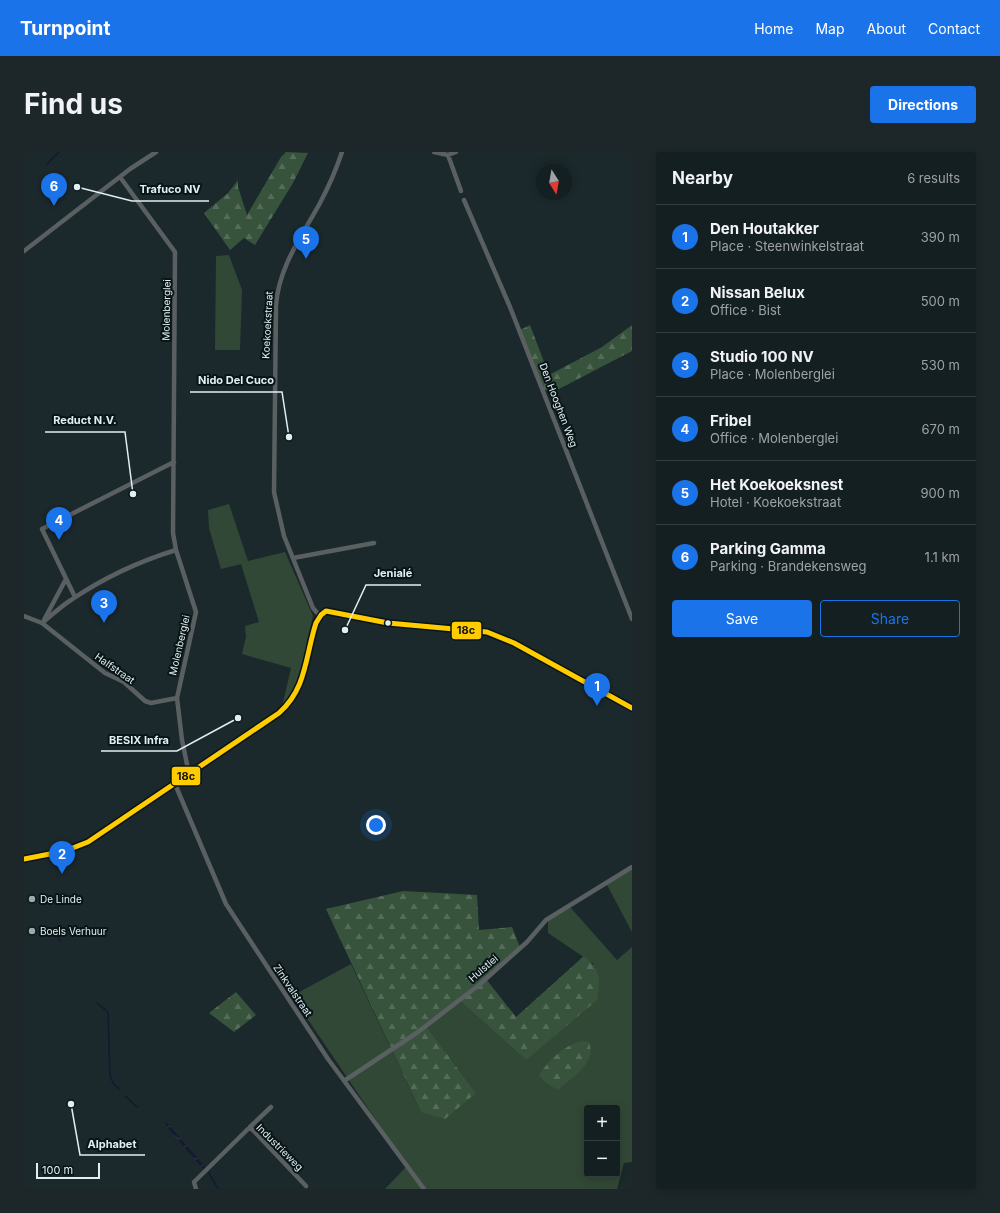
<!DOCTYPE html>
<meta charset="utf-8">
<style>
body{margin:0;font-family:Inter,sans-serif;background:#1d272a;color:#f1f3f6}
.controls{position:absolute;right:12px;bottom:12px;display:grid;overflow:hidden;border-radius:4px;box-shadow:0 2px 10px #0003}
.controls button{width:36px;height:36px;display:grid;place-items:center;padding:0;border:0;border-bottom:1px solid #333d3f;background:#141f21;color:#f1f3f6;font:20px sans-serif}
.compass{position:absolute;left:512px;top:12px;width:36px;height:36px;border-radius:50%;background:#141f21;box-shadow:0 2px 10px #0003;rotate:169deg}
.scale{position:absolute;left:12px;bottom:10px;width:64px;box-sizing:border-box;padding-left:4px;border:2px solid #e0eff2;border-top:0;font-size:11px;line-height:14px;white-space:nowrap;color:#e0eff2;-webkit-text-stroke:3px #091416;paint-order:stroke}
.you{position:absolute;left:352px;top:673px;width:14px;height:14px;margin:-10px;border:3px solid #fff;border-radius:50%;background:#1a73e8;box-shadow:0 0 0 6px #1a73e833}
.badge{display:grid;place-items:center;width:26px;height:26px;border-radius:50%;background:#1a73e8;color:#fff;font-size:13px;font-weight:700}
.pin{position:absolute;translate:-50% -33px;filter:drop-shadow(0 1px 2px #0008)}
.pin::after{content:'';position:absolute;top:21px;width:14px;height:12px;background:inherit;clip-path:polygon(0 0,100% 0,50% 100%)}
.list{margin:0;padding:0;list-style:none}
h2{display:flex;justify-content:space-between;align-items:center;height:52px;margin:0;padding:0 16px;font-size:17px}
h2 small{font-size:13px;font-weight:400;color:#9da2a5}
.list li{display:grid;grid-template-columns:26px 1fr auto;gap:12px;align-items:center;box-sizing:border-box;height:64px;padding:0 16px;border-top:1px solid #333d3f}
.list b{display:block;font-size:15px;white-space:nowrap}
.list p{margin:0;font-size:13px;white-space:nowrap;color:#9da2a5}
.list em{font-size:13px;font-style:normal;color:#9da2a5}
.actions{display:flex;gap:8px;padding:12px 16px}
.actions a{flex:1;padding:9px 0;border:1px solid #1a73e8;border-radius:4px;text-align:center;font-size:14px;color:#1a73e8}
.actions .main{background:#1a73e8;color:#fff}
.map{position:relative;flex:none;width:608px;height:1037px;overflow:hidden;border-radius:4px}
header{display:flex;align-items:center;gap:24px;box-sizing:border-box;height:56px;padding:0 20px;background:#1a73e8;color:#fff}
header strong{font-size:19px}
nav{display:flex;gap:22px;margin-inline-start:auto;font-size:14px}
.intro{display:flex;align-items:center;justify-content:space-between;box-sizing:border-box;height:96px;padding:0 24px}
h1{margin:0;font-size:28px}
.button{padding:10px 18px;border-radius:4px;background:#1a73e8;color:#fff;font-size:14px;font-weight:700}
main{display:flex;gap:24px;padding:0 24px}
aside{flex:1;background:#141f21;border-radius:4px;box-shadow:0 2px 10px #0003}
.map>svg:first-child{display:block}
</style>
<header>
<strong>Turnpoint</strong>
<nav><a>Home</a><a>Map</a><a>About</a><a>Contact</a></nav>
</header>
<div class="intro"><h1>Find us</h1><a class="button">Directions</a></div>
<main>
<div class="map">
<svg width="608" height="1037" viewBox="0 0 608 1037">
<defs>
<pattern id="forest-firs" width="22" height="20" patternUnits="userSpaceOnUse"><rect width="22" height="20" fill="#38533c"/><path d="M5 1l3.5 6h-7zM16 11l3.5 6h-7z" fill="#546c59"/></pattern>
<pattern id="water-waves" width="16" height="10" patternUnits="userSpaceOnUse"><rect width="16" height="10" fill="#141831"/><path d="M0 5q4-4 8 0t8 0" fill="none" stroke="#363a4f"/></pattern>
</defs>
<rect width="100%" height="100%" fill="#1b292c"/>
<path fill="#324836" fill-rule="evenodd" d="M205,103L218,138L216,198H191L192,104Z
M205,352L224,409L261,400L289,464L275,528L258,555L267,516L218,502L222,485L221,474L235,470L217,412L197,417L185,376L184,358Z
M608,715V780L582,731Z
M546,755L593,808L608,795V1010L600,1011L593,1037H361L383,1014L268,844L327,812L397,960L452,941L402,874L435,848L502,908L570,812L524,781V769ZM563,956H593V1022H563Z"/>
<path fill="url(#forest-firs)" d="M262,0L284,1L269,31L231,93L220,86L206,98L180,61L204,41L214,28V35L223,63L257,5Z
M506,173L525,223L578,195L608,173V199L529,240L520,238L496,178Z
M379,739L453,743L455,778L488,775L496,795L462,827L492,865L560,804C577,817 576,829 573,848L502,908L435,848L402,874L452,941L421,967L397,960L302,757Z
M212,840L232,863L210,880L185,861Z
M558,889L565,890C573,911 548,925 534,938L521,930L515,923C525,908 540,893 558,889Z"/>
<path fill="url(#water-waves)" d="M142,970L181,1015L179,1017L144,976L141,971Z"/>
<g fill="none" stroke-linecap="round" stroke-linejoin="round">
<path stroke="#141831" stroke-width="1.5" d="M23,12L35,0
M31,780L36,789
M73,851L84,860L86,923L89,931L95,937
M101,944L113,955
M185,1021L194,1037"/>
<path stroke="#5a5f62" stroke-width="4.5" d="M410,0L424,3L432,0
M424,3L437,39
M96,25L151,100L149,381L152,398L172,460L153,546L158,588L165,622
M440,48L486,155L608,467
M0,99L106,17L132,0
M269,406L350,391
M51,445L18,377L150,310
M295,463L289,456L260,384L250,340L252,153C255,114 278,84 296,51C305,34 312,18 318,0
M0,464L18,471L81,521L100,530L121,549L127,551L153,546
M20,468L42,427
M18,471C27,464 36,455 47,448C78,427 116,409 152,398
M151,632L202,752L304,907L400,1037
M0,707L41,699L64,690L241,571C253,562 266,553 274,538C283,521 286,465 302,459L364,471L463,480L490,491L608,556
M320,929L394,880L455,833L503,790L522,768L608,715
M226,975L247,955
M172,1037L170,1030L226,975L282,1034"/>
<defs>
<path id="bus-1" d="M0,707L41,699L64,690L255,561C283,536 281,505 292,471L297,463L302,459L364,471L463,480L490,491L608,556"/>
</defs>
<use href="#bus-1" stroke="#091416" stroke-width="8"/>
<use href="#bus-1" stroke="#fc0" stroke-width="5"/>
</g>
<circle fill="#e0eff2" stroke="#091416" stroke-width="1.5" cx="364" cy="471" r="3.5"/>
<g fill="#9baaad" stroke="#091416" stroke-width="1.5">
<circle cx="8" cy="747" r="4"/>
<circle cx="8" cy="779" r="4"/>
</g>
<g text-anchor="middle" dominant-baseline="central" stroke-width="4" stroke-linejoin="round" paint-order="stroke">
<g font-size="10" fill="#e0eff2" stroke="#091416">
<text transform="translate(142 158) rotate(-89)">Molenberglei</text>
<text transform="translate(243 173) rotate(-87)">Koekoekstraat</text>
<text transform="translate(535 253) rotate(69)">Den Hooghen Weg</text>
<text transform="translate(155 493) rotate(-77)">Molenberglei</text>
<text transform="translate(91 516) rotate(35)">Halfstraat</text>
<text transform="translate(459 816) rotate(-41)">Hulstlei</text>
<text transform="translate(269 838) rotate(56)">Zinkvalstraat</text>
<text transform="translate(256 995) rotate(45)">Industrieweg</text>
</g>
<g font-size="10" fill="#e0eff2" stroke="#091416" text-anchor="start">
<text x="16" y="747">De Linde</text>
<text x="16" y="779">Boels Verhuur</text>
</g>
</g>
<path fill="none" stroke="#e0eff2" stroke-width="1.5" d="M53 35L108 49H185M265 285L258 240H166M109 342L101 280H21M321 478L342 433H397M214 566L153 599H77M47 952L56 1003H121"/>
<g fill="#e0eff2" stroke="#091416" stroke-width="1.5">
<circle cx="53" cy="35" r="4"/>
<circle cx="265" cy="285" r="4"/>
<circle cx="109" cy="342" r="4"/>
<circle cx="321" cy="478" r="4"/>
<circle cx="214" cy="566" r="4"/>
<circle cx="47" cy="952" r="4"/>
</g>
<g font-size="11" text-anchor="middle" font-weight="bold" fill="#e0eff2" stroke="#091416" stroke-width="4" stroke-linejoin="round" paint-order="stroke">
<text x="146" y="41">Trafuco NV</text>
<text x="212" y="232">Nido Del Cuco</text>
<text x="61" y="272">Reduct N.V.</text>
<text x="369" y="425">Jenialé</text>
<text x="115" y="592">BESIX Infra</text>
<text x="88" y="996">Alphabet</text>
</g>
<g stroke="#091416" stroke-width="1.5">
<rect x="427" y="469" width="31" height="19" rx="4" fill="#fc0"/>
<rect x="147" y="614" width="30" height="20" rx="4" fill="#fc0"/>
</g>
<g font-size="11" text-anchor="middle" font-weight="bold" fill="#111">
<text x="442" y="482">18c</text>
<text x="162" y="628">18c</text>
</g>
</svg>
<div class="controls">
<button>+</button>
<button>−</button>
</div>
<svg class="compass" viewBox="-18 -18 36 36"><path d="M0-13l5 13h-10z" fill="#e53935"/><path d="M0 13l5-13h-10z" fill="#9da2a5"/></svg>
<div class="scale">100 m</div>
<div class="you"></div>
<div class="pin badge" style="left:573px;top:554px">1</div>
<div class="pin badge" style="left:38px;top:722px">2</div>
<div class="pin badge" style="left:80px;top:471px">3</div>
<div class="pin badge" style="left:35px;top:388px">4</div>
<div class="pin badge" style="left:282px;top:107px">5</div>
<div class="pin badge" style="left:30px;top:54px">6</div>
</div>
<aside>
<h2>Nearby<small>6 results</small></h2>
<ul class="list">
<li><span class="badge">1</span><div><b>Den Houtakker</b><p>Place · Steenwinkelstraat</p></div><em>390 m</em></li>
<li><span class="badge">2</span><div><b>Nissan Belux</b><p>Office · Bist</p></div><em>500 m</em></li>
<li><span class="badge">3</span><div><b>Studio 100 NV</b><p>Place · Molenberglei</p></div><em>530 m</em></li>
<li><span class="badge">4</span><div><b>Fribel</b><p>Office · Molenberglei</p></div><em>670 m</em></li>
<li><span class="badge">5</span><div><b>Het Koekoeksnest</b><p>Hotel · Koekoekstraat</p></div><em>900 m</em></li>
<li><span class="badge">6</span><div><b>Parking Gamma</b><p>Parking · Brandekensweg</p></div><em>1.1 km</em></li>
</ul>
<div class="actions"><a class="main">Save</a><a>Share</a></div>
</aside>
</main>
